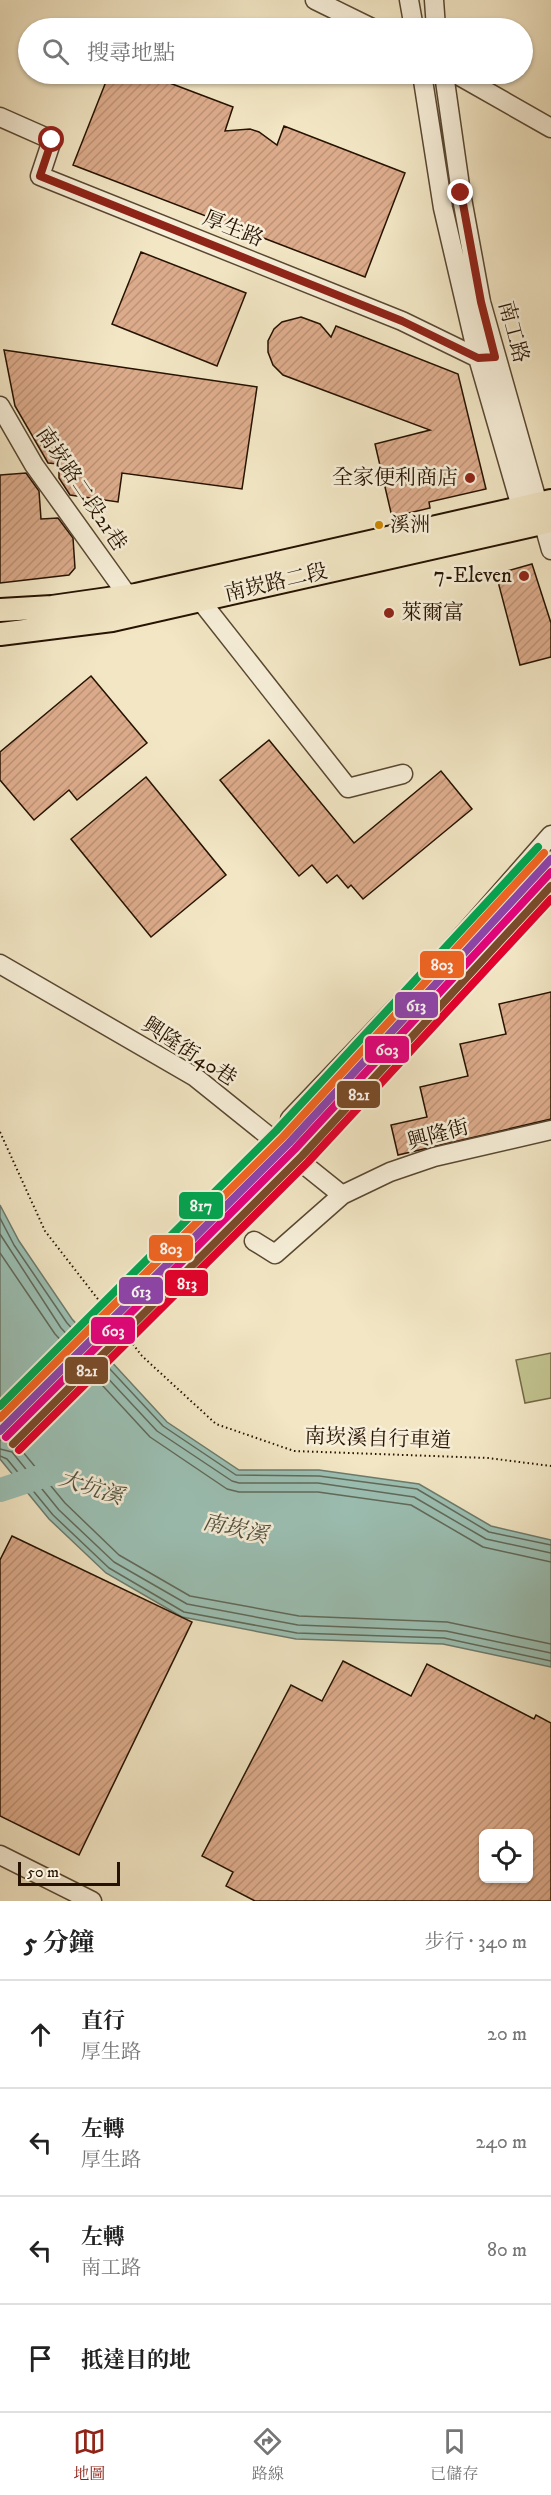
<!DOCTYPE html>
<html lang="zh-TW">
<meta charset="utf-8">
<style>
body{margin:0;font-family:"IM FELL DW Pica","Noto Serif TC",serif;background:#f6f6f6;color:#222}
.controls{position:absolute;right:18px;bottom:18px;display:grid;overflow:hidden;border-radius:9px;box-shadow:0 2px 4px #0004}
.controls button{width:54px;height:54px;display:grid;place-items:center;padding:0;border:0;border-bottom:2px solid #e0e0e0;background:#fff;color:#222;font:30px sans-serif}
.scale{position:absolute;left:18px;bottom:15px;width:102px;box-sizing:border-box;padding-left:6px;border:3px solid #261200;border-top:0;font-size:16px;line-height:21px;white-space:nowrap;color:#261200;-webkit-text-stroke:4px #f7efd9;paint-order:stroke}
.stop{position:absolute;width:18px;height:18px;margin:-14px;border:4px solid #8f2418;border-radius:50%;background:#fff}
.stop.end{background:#8f2418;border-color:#fff;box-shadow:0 2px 6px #0008}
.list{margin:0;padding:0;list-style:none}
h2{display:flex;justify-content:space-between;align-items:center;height:78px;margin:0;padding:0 24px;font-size:26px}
h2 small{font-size:20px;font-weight:400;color:#767676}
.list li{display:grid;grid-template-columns:39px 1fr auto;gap:18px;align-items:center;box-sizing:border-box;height:108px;padding:0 24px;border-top:2px solid #e0e0e0}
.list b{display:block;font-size:22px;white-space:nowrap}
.list p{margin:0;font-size:20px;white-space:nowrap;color:#767676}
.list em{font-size:20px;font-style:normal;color:#767676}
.icon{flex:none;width:33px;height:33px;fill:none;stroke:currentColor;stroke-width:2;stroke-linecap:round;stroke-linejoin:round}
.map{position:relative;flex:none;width:551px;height:1901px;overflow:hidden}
.search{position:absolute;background:#fff;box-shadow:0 2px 4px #0004;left:18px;right:18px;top:18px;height:66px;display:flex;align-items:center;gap:15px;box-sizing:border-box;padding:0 21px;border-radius:33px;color:#767676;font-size:22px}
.sheet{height:510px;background:#fff}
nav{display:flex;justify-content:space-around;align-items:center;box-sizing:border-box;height:84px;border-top:2px solid #e0e0e0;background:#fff;font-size:16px;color:#767676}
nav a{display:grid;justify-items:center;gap:3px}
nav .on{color:#8f2418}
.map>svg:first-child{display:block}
</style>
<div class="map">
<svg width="551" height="1901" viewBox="0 0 551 1901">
<defs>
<pattern id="building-hatch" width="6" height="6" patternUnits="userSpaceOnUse" patternTransform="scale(1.5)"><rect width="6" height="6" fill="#dcab8b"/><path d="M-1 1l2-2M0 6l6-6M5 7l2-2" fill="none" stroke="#bd9276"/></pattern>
</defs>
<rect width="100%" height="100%" fill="#f2e6c4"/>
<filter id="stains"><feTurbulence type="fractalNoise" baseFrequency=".00333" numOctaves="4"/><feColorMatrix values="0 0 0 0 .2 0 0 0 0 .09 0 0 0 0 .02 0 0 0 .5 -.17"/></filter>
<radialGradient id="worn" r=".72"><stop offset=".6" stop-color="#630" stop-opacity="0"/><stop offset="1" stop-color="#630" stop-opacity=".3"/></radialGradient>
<path fill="#c2c38f" stroke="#746a48" stroke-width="1.5" d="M551,1353V1398L525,1403L516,1360Z"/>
<path fill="#9bc0b4" stroke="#6c7a6c" stroke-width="1.5" d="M0,1205L19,1241L72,1319L167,1422L239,1470H319L419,1484L491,1526L551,1540V1667L443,1644L296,1639L182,1617L106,1573L49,1519L0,1459Z"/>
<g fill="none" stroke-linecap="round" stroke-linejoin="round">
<path stroke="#60695a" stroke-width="1.5" d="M0,1218L14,1245L67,1323L163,1426L236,1475L319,1476L417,1489L489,1532L551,1545
M0,1234L61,1328L157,1431L232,1481L239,1483H318L414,1497L486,1539L551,1553
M0,1253L55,1334L150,1437L227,1489L239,1492H318L411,1505L483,1547L551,1562
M0,1440L10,1441L18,1446L65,1503L119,1555L190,1596L299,1616L447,1622L551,1644
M0,1449L12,1452L59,1510L114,1562L187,1604L298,1625L446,1631L551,1653
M0,1456L7,1459L53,1515L109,1568L184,1612L297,1633L444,1638L551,1661"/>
<path stroke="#9bc0b4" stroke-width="24" d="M0,1490L49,1474"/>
</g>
<path fill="url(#building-hatch)" stroke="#261200" stroke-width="1.5" fill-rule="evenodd" d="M109,74H146L233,107L225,131L250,129L259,132L277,145L284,126L405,173L365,277L73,165Z
M141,252L246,293L217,366L112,324Z
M301,317L320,324L331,337L336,326L458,374L486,489L429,502L430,508L392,517L375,444L430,430L283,375L273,365L268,352V341L274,329L282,322Z
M4,350L257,387L242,489L122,473L118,502L70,495L59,478V464L48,463L15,406Z
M26,473L39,491L41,519L58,518L73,538L75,568L69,575L0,583V475Z
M532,564L551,623V657L520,665L496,574Z
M91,676L147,743L77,800L69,790L34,820L0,780V752Z
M269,740L354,843L441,771L472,809L363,899L351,885L348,888L337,875L327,883L312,865L299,876L220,780Z
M146,777L226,875L151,937L71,839Z
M551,992V1119L398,1155L391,1125L427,1117L420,1087L468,1076L460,1044L506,1034L499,1004Z
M12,1536L192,1622L79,1855L0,1816V1560Z
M343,1661L411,1696L427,1664L534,1719L536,1715L551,1723V1901H255L226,1886L233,1872L202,1856L291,1685L322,1701ZM483,1833H528V1878H483Z"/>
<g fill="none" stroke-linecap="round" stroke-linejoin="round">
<defs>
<path id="minor" d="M315,0L372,28
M409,0L414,28
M434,0L436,28
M422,74L443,208L478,358L521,507L532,515
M444,74L461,193L481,302L551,550
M456,74L551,128
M0,117L52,140L40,176L402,321L478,358L496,357
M0,406L34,465L128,596
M200,600L348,788L403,774
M0,964L195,1077L342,1195
M290,1119L434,968L551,835
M254,1241L275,1254L342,1195L390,1172L434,1157L551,1130
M0,1855L92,1901"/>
<path id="major" d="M0,610L52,607L136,595L551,501
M0,634L112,620L551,521"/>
</defs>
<use href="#minor" stroke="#594731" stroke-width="21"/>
<use href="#major" stroke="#261200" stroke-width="26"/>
<path stroke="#261200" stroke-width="2" stroke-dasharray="1.5 3" stroke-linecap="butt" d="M0,1132L45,1231L142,1356L216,1424L294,1451L488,1458L551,1466"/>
<use href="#minor" stroke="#f7efd9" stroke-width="18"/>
<use href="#major" stroke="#f2e6c4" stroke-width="22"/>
<defs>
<path id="rail-1" d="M0,1431L289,1143L551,859"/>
<path id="rail-2" d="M6,1437L295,1149L551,872"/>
<path id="rail-3" d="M0,1418L283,1137L544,853"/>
<path id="rail-4" d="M13,1444L302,1156L551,886"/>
<path id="rail-5" d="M0,1406L276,1131L538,847"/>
<path id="rail-6" d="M19,1450L308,1162L551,899"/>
</defs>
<use href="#rail-1" stroke="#f7efd9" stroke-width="12"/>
<use href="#rail-2" stroke="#f7efd9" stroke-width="12"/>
<use href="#rail-3" stroke="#f7efd9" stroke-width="12"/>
<use href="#rail-4" stroke="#f7efd9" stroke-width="12"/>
<use href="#rail-5" stroke="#f7efd9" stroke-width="12"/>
<use href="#rail-6" stroke="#f7efd9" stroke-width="12"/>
<use href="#rail-1" stroke="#8e44ad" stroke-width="8"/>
<use href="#rail-2" stroke="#e5007d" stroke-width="8"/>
<use href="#rail-3" stroke="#f26522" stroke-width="8"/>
<use href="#rail-4" stroke="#7a4b2a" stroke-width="8"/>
<use href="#rail-5" stroke="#00a651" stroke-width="8"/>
<use href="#rail-6" stroke="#e4002b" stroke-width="8"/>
</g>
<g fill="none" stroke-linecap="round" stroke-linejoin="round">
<path stroke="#8f2418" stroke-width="8" d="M52,140L40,176L402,321L478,358L495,357L481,302L461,193"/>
</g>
<g fill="#8f2418" stroke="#f7efd9" stroke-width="2">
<circle cx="470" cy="478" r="6"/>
<circle cx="524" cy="576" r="6"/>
<circle cx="389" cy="613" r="6"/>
</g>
<circle fill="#cd8800" stroke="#f7efd9" stroke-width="2" cx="379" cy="525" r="5"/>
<g text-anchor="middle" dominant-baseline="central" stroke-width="5" stroke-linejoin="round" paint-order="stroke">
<g font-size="20" fill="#261200" stroke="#f7efd9" text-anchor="start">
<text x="390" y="525">溪洲</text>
</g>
<g font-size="21" fill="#261200" stroke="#f7efd9">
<text transform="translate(233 229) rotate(22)">厚生路</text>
<text transform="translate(513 332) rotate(75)">南工路</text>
<text transform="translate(81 489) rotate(56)">南崁路二段21巷</text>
<text transform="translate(276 583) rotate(-13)">南崁路二段</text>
<text transform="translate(189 1052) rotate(33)">興隆街40巷</text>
<text transform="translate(438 1135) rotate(-15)">興隆街</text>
<text transform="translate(378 1439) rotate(2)">南崁溪自行車道</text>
</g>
<g font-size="21" fill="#261200" stroke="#f7efd9" text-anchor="end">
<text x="458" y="478">全家便利商店</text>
<text x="512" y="576">7-Eleven</text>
<text x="401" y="613" text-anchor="start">萊爾富</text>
</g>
<g font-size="22" font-style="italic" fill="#4f4f3f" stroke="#f7efd9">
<text transform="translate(91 1488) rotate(18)">大坑溪</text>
<text transform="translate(235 1529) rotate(13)">南崁溪</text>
</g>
</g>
<g stroke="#f7efd9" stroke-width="2">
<rect x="419" y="950" width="46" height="29" rx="6" fill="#f26522"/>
<rect x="394" y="991" width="45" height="28" rx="6" fill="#8e44ad"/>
<rect x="364" y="1035" width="46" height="29" rx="6" fill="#e5007d"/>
<rect x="336" y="1080" width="45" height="29" rx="6" fill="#7a4b2a"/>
<rect x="178" y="1191" width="46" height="29" rx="6" fill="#00a651"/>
<rect x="148" y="1234" width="46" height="28" rx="6" fill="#f26522"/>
<rect x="164" y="1269" width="45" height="28" rx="6" fill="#e4002b"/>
<rect x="118" y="1276" width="46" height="29" rx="6" fill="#8e44ad"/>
<rect x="90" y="1316" width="46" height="29" rx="6" fill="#e5007d"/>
<rect x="64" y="1356" width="45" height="29" rx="6" fill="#7a4b2a"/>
</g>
<g font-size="16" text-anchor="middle" font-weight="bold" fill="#fff">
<text x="442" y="970">803</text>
<text x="416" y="1011">613</text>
<text x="387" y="1055">603</text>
<text x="359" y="1100">821</text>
<text x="201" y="1211">817</text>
<text x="171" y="1254">803</text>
<text x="187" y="1289">813</text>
<text x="141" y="1297">613</text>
<text x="113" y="1336">603</text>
<text x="87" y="1376">821</text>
</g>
<rect width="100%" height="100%" filter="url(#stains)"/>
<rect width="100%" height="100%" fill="url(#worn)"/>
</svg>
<div class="controls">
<button><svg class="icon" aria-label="locate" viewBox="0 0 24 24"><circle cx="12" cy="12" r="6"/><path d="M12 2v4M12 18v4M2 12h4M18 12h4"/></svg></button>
</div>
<div class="scale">50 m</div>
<div class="stop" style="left:52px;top:140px"></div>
<div class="stop end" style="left:461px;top:193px"></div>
<div class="search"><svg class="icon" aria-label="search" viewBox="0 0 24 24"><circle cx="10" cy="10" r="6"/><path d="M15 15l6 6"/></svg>搜尋地點</div>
</div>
<section class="sheet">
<h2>5 分鐘<small>步行 · 340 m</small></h2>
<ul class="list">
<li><svg class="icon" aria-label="ahead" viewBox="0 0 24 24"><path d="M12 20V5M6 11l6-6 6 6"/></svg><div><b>直行</b><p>厚生路</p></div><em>20 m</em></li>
<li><svg class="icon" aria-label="left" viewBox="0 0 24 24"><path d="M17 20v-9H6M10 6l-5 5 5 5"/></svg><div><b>左轉</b><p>厚生路</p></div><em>240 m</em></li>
<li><svg class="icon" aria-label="left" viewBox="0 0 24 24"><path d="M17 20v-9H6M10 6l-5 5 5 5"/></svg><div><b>左轉</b><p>南工路</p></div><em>80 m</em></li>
<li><svg class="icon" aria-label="arrive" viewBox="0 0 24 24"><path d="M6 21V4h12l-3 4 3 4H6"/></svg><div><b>抵達目的地</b></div></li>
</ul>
</section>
<nav>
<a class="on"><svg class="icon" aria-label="map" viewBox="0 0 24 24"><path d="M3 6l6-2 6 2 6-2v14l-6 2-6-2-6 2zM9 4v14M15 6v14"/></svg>地圖</a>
<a><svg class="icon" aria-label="directions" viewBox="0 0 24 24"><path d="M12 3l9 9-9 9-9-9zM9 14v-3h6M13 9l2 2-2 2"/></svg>路線</a>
<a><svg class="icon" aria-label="saved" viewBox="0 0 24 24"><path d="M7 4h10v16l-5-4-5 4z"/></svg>已儲存</a>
</nav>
